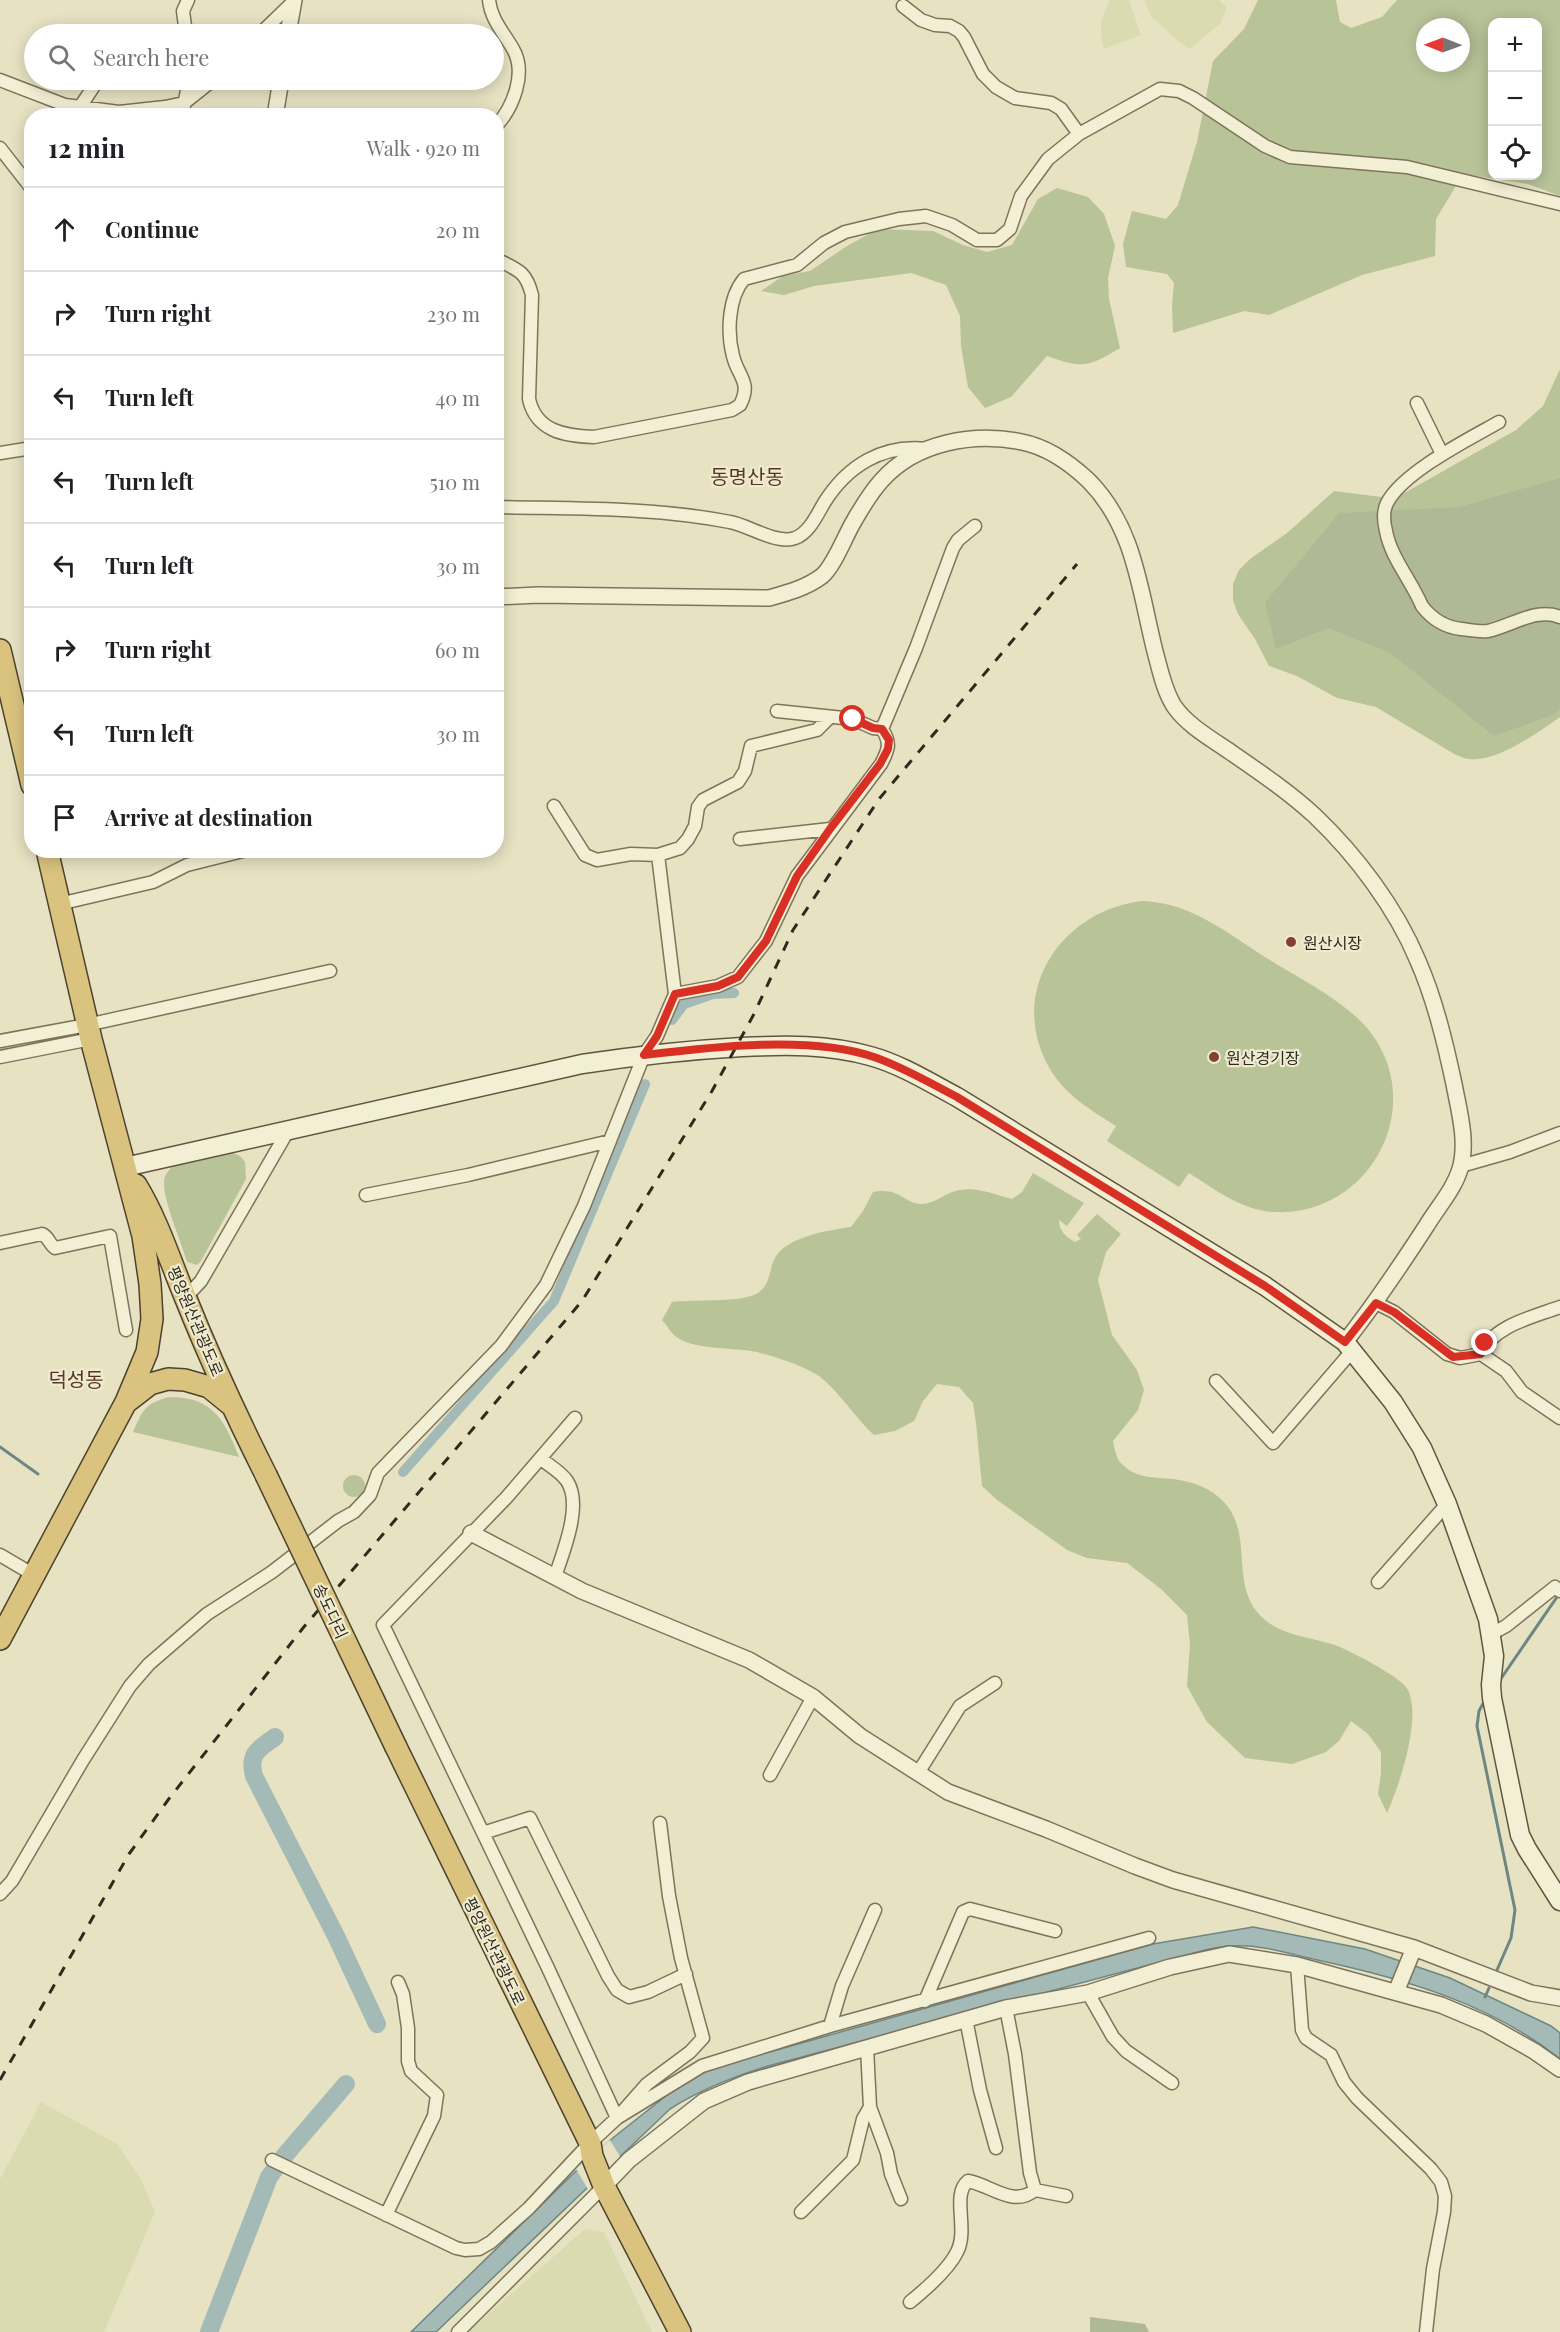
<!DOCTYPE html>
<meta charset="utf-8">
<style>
body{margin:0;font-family:"Playfair Display","Noto Sans KR",serif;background:#f6f6f6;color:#202124}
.controls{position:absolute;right:18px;top:18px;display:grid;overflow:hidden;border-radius:12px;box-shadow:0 3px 15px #0003}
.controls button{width:54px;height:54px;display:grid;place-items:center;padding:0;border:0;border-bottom:2px solid #e0e0e0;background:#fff;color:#202124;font:30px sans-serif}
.compass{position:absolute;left:1416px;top:18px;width:54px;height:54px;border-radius:50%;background:#fff;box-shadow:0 3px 15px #0003;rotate:271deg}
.stop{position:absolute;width:18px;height:18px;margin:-14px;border:4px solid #d93025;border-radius:50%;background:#fff}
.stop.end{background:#d93025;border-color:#fff;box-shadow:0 2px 6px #0008}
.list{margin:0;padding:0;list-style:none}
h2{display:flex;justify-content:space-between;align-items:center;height:78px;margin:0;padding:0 24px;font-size:26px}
h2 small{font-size:20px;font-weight:400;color:#757577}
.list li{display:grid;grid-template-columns:39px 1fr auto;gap:18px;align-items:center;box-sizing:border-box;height:84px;padding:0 24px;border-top:2px solid #e0e0e0}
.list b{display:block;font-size:22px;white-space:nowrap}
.list em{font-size:20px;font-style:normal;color:#757577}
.icon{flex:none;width:33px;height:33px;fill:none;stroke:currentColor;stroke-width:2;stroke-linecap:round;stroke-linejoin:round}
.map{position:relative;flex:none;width:1560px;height:2332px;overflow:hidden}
.search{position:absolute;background:#fff;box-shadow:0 3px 15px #0003;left:24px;top:24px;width:480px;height:66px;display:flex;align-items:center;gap:15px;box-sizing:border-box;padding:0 21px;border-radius:33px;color:#757577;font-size:22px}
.panel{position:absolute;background:#fff;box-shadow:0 3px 15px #0003;left:24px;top:108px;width:480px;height:750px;border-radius:24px}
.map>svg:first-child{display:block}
</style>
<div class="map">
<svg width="1560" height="2332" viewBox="0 0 1560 2332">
<rect width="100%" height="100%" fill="#e7e2c2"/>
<path fill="#dbdbb1" d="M1110,0H1129L1141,35L1104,49L1101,37V21Z
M1144,0H1219L1227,7L1221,23L1190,49L1178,41L1151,16Z
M41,2102L117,2144L141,2179L155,2212L104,2332H0V2179Z
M585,2229L604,2232L652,2332H468Z"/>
<path fill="#b8c398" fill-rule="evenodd" d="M1258,0H1336L1340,22L1351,28L1382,17L1397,0H1560V196L1528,184L1463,174L1436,219L1435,256L1362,275L1269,315L1244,311L1173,333L1172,305L1174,283L1167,274L1126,267L1123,244L1132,211L1166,219L1178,205L1197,142L1213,61L1244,29ZM1492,22H1538V176H1492ZM1425,27H1461V63H1425Z
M1057,188L1088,197L1104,214L1115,246L1108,278L1109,299L1120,348C1088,367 1083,369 1047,356L1011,397L985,408L968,387L961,346L960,316L946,285L911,273L814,286L784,295L761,291L783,276L810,271L847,246L878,229L933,231L963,245L987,252L1012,245L1038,199Z
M1560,369V717C1539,732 1496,763 1469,759C1465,759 1460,756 1456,755L1376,707L1337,698L1297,676L1269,666L1255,639L1238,614L1233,600V584L1239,570L1250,559L1287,533L1334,491L1389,498L1406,492L1516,430L1543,406Z
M1143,901C1191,903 1226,932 1265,957C1298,978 1347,1001 1371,1033C1428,1109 1368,1217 1274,1212C1241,1210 1216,1190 1189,1173L1179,1187L1107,1141L1116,1126C1091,1110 1066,1096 1050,1069C1006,994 1060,910 1143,901Z
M233,1153L240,1156L245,1162L246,1179L201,1261L197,1265L187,1262C181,1241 164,1203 164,1183C164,1175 168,1171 173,1166Z
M1033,1173L1084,1203L1067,1226L1059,1220C1059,1231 1066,1237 1075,1242L1081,1239L1077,1235L1097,1214L1121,1234L1106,1252L1098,1280L1112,1335L1137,1370L1144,1390L1138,1410L1113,1441C1114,1447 1116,1457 1120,1462C1136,1481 1158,1476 1179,1480C1192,1482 1206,1487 1216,1495C1257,1526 1229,1577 1257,1612C1277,1636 1308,1636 1335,1645C1350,1651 1402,1677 1408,1690C1422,1719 1399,1786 1387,1813L1378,1794L1381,1773V1752L1368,1734L1351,1721L1339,1741L1326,1752L1292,1764L1245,1758L1207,1722L1187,1686L1190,1645L1187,1615L1161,1589L1127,1563L1087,1558L1067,1550L997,1500L982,1486L976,1423L973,1403L959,1387L937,1384L923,1401L914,1421L895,1431L874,1435C856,1419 833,1383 814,1373C797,1364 776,1357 757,1352C735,1347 689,1351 673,1334C669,1330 666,1324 662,1320L672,1302C694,1299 738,1303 756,1294C772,1285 768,1270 775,1258C786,1237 829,1230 851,1227L863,1211L873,1192C901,1187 902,1203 921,1204C936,1204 947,1191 961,1190C978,1187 995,1195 1012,1199L1022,1192Z
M169,1397C213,1397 224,1419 239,1457L133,1432C143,1410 144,1404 169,1397Z
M343 1486a11 11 0 1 1 22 0a11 11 0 1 1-22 0Z"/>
<path fill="#b0b996" d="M1560,478V709L1555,714L1494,736L1390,653L1329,628L1276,649L1265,603L1339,513L1459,507Z
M1090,2317L1145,2324L1149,2332H1090Z"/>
<path fill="#a4bab7" stroke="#6d8784" stroke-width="1.5" d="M1253,1927L1365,1949L1450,1978L1551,2026L1560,2033V2059C1492,2004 1402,1978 1317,1960C1290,1954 1260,1944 1232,1946C1223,1946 1214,1948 1205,1950L768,2066C732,2077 701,2089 670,2109L436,2332H411L575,2172L614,2137L695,2073L1153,1944Z"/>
<path fill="#e7e2c2" d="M610,2140L622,2160L589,2191L576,2169Z"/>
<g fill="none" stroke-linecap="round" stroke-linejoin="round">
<path stroke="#6d8784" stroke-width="3" d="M0,1447L38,1474
M1500,1680L1559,1594
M1485,1700L1479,1711L1477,1726L1515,1910L1511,1938L1497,1970
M1485,1997L1489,1988"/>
<path stroke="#a4bab7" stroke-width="10" d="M672,1020L684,1004L713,994L734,993
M403,1472L554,1301L645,1084"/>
<path stroke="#a4bab7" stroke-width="18" d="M275,1737C259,1749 248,1753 254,1776L336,1936L377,2024
M209,2332L269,2177L286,2154L346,2084"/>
<defs>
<path id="minor" d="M489,0C491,20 504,33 513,49C527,73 513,108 496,126
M903,6L921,20L935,25L950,26L959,31L964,37L983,74L996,87L1015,98L1051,103L1061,109L1079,134
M186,34L183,11L188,0
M260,34L293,2
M0,80L65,105L119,112L165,107L184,103L213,80
M80,107L98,80
M182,116L189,80
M0,148L32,189
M496,259C518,270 526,271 532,295L529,399C536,431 564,436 594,437L732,410L740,405C752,382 738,377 733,356C727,333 728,298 744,279L797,265L824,243L845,232L899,219L926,216L952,225L977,240H997L1010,229L1021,196L1048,159L1079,134L1160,89L1179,91L1193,98L1265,146L1290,157L1407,167L1560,204
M1417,403L1442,454
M1499,422C1469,439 1403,472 1387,503C1383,511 1384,523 1386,531C1391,558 1411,580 1422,606C1432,619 1444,627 1461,629C1470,630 1479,632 1488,631C1511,626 1537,607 1560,617
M0,453L32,448
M496,507C574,509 653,507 730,522C748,525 777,545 795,538C809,533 817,515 824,503C847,466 882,444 927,449
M882,729L916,648L953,548L958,540L975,526
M554,806L585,855L597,860L631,854L658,855L680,848L688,839L695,826L698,807L703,800L738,782L745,771L751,746L817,730L829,718
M740,839L830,829
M59,904L153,882L187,865L247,850
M675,994L718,986L738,977L766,941L797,876L881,764C889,749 891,743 882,729L873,728L853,719L777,711
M0,1041L87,1025L330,971
M0,1057L91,1039
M1461,1166L1510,1152L1560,1133
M366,1195L468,1175L610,1141
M0,1243L42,1234C49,1237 49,1244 55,1248L110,1236L126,1330
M185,1298L201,1281L289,1129
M1376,1303L1394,1312L1447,1354L1460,1358L1481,1354L1506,1371L1522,1392L1560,1418
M1481,1354C1492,1326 1533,1317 1560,1307
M1216,1381L1273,1443L1352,1351
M575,1418L506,1498L383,1625L547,1966L617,2118L647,2084L690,2052L703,2038L681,1958L669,1896L660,1823
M541,1459C550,1466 561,1472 567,1481C583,1505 563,1552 555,1577
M0,1555L34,1575
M1378,1582L1447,1504
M1491,1634L1506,1626L1555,1587L1560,1591
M918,1773L960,1706L995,1683
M770,1775L813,1697
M483,1833L530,1818L608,1976L617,1990L629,1997L648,1992L686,1974
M0,1894L12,1881L83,1760L130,1686L149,1664L207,1614L272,1572L338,1521L354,1512L370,1495L378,1473L501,1346L546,1285L584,1206L644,1055L657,1036L675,994L658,855
M1297,1965L1302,2030L1306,2038L1331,2055L1344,2082L1357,2098L1431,2169L1441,2182L1445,2196L1444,2212L1433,2269L1426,2332
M1088,1993L1113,2037L1126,2051L1172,2083
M925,2001L963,1912L970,1909L1055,1931
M1006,2008L1015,2054L1030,2173L1035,2190
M966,2019L980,2090L996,2148
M830,2026L842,1986L875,1910
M867,2048L870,2107L887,2153L891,2174L901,2199
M272,2160L456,2248L465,2250L479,2249L491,2242L529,2208L590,2143L617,2118L702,2066L830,2026L1149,1938
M801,2212L853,2160L863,2119L870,2107
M386,2215L434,2116L437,2095L411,2071L408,2061V2028L403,1994L398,1982
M910,2302C926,2289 948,2270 957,2252C969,2229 951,2195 968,2181C991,2185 1013,2208 1035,2190L1066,2196
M458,2332L604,2186"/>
<path id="tertiary" d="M288,34L294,0
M275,116L281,80
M496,597L538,595L769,598C787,593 806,588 822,576C834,566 845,536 854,521C862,507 872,491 882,480C916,442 974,432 1022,442C1047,447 1070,463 1089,481C1137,530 1140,596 1157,659C1161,674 1165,692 1174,706C1187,725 1210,738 1229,751C1258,771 1289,792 1315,816C1356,855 1396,908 1418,961C1435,1000 1445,1042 1454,1084C1459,1111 1468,1142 1460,1169C1454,1189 1438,1207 1427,1225C1401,1265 1375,1304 1345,1342
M471,1533L582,1591L749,1660L813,1697L860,1736L948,1792L1046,1829L1135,1866L1173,1880L1414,1948L1531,1993L1560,1998
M1396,1992L1414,1948
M604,2186L629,2160L704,2101L748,2082L1006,2008L1088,1993L1170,1967L1229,1954L1297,1965L1441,2005L1486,2024L1534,2051L1560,2069"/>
<path id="secondary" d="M125,1167L582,1064C635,1056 688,1050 742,1047C786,1045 827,1044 870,1056C900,1064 929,1082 957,1097L1265,1286L1345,1342L1393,1402L1422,1448L1447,1504L1488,1619L1494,1656L1491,1685L1492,1698L1520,1835L1527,1849L1560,1901"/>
<path id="trunk" d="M0,650L32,785
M136,1185C158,1221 170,1261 186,1299C210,1359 237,1417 266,1475
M128,1401L150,1384L168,1379L185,1380L209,1387L230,1404
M0,1639L126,1402L147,1352L152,1319L150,1284L143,1236L91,1039L47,850
M396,1747L590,2143L592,2156L604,2186L680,2332"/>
</defs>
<use href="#minor" stroke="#7e745c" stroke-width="15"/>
<use href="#tertiary" stroke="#7e745c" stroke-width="18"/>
<use href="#secondary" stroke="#60553f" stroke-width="21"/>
<use href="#trunk" stroke="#4d4230" stroke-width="24"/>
<use href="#minor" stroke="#f3efd4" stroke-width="12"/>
<use href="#tertiary" stroke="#f3efd4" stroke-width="15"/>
<use href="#secondary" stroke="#f3efd4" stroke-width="18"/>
<use href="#trunk" stroke="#d9c37e" stroke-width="21"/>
<path stroke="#302a1e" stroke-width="3" stroke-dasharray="10 10" stroke-linecap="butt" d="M0,2080L129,1854L168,1800L303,1628L582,1301L712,1091L754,1014L793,930L879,799L1077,564"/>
<defs>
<path id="trunk-bridge" d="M266,1475L396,1747"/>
</defs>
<use href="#trunk-bridge" stroke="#4d4230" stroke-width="24" stroke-linecap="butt"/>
<use href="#trunk-bridge" stroke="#d9c37e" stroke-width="21"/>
</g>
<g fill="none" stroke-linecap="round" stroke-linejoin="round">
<path stroke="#d93025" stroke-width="8" d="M853,719L873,728L882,729L889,740L888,749L880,764L830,829L797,876L766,941L738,977L718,986L675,994L657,1036L644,1055C711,1047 810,1035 874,1057C903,1067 930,1083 957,1097L1265,1286L1345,1342L1376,1303L1394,1312L1453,1357L1481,1354L1485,1343"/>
</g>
<g fill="#854034" stroke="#efebd1" stroke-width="2">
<circle cx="1291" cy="942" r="6"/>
<circle cx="1214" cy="1057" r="6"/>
</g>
<g text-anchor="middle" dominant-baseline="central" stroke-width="4.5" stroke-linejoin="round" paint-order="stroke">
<g font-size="16" fill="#302a1e" stroke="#efebd1" text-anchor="start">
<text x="1303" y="942">원산시장</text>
<text x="1226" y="1057">원산경기장</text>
</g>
<g font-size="16" fill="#302a1e" stroke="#efebd1">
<text transform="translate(196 1321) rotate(67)">평양원산관광도로</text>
<text transform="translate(331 1611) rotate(65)">송도다리</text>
<text transform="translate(495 1951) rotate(64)">평양원산관광도로</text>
</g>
<g font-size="20" fill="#573623" stroke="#efebd1">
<text x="747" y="475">동명산동</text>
<text x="76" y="1378">덕성동</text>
</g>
</g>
</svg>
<div class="controls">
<button>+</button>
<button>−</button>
<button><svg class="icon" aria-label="locate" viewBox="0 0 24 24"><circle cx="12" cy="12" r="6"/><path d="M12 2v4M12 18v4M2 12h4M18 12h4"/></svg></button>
</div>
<svg class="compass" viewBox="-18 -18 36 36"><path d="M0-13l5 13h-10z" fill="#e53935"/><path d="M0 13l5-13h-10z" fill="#757577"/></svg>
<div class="stop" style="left:853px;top:719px"></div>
<div class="stop end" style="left:1485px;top:1343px"></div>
<div class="search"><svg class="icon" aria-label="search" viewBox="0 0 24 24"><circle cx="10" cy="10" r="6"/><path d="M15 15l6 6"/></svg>Search here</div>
<section class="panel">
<h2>12 min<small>Walk · 920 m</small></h2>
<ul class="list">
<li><svg class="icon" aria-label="ahead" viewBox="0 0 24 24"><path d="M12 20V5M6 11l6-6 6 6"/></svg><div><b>Continue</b></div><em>20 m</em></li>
<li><svg class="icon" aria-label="right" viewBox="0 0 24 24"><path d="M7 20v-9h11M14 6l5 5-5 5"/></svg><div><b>Turn right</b></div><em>230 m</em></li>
<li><svg class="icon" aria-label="left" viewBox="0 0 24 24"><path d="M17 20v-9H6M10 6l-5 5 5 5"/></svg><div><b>Turn left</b></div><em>40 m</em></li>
<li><svg class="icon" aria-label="left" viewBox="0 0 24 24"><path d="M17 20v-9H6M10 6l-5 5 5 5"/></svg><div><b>Turn left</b></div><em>510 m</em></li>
<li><svg class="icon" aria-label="left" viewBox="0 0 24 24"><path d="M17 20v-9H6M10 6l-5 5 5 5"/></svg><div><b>Turn left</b></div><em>30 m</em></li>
<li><svg class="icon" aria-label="right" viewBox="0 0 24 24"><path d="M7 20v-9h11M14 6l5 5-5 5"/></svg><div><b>Turn right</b></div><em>60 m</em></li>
<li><svg class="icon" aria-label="left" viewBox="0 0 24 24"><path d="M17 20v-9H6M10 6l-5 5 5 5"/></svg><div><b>Turn left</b></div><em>30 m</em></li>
<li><svg class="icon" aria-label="arrive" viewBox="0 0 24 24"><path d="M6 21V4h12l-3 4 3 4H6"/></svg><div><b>Arrive at destination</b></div></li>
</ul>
</section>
</div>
